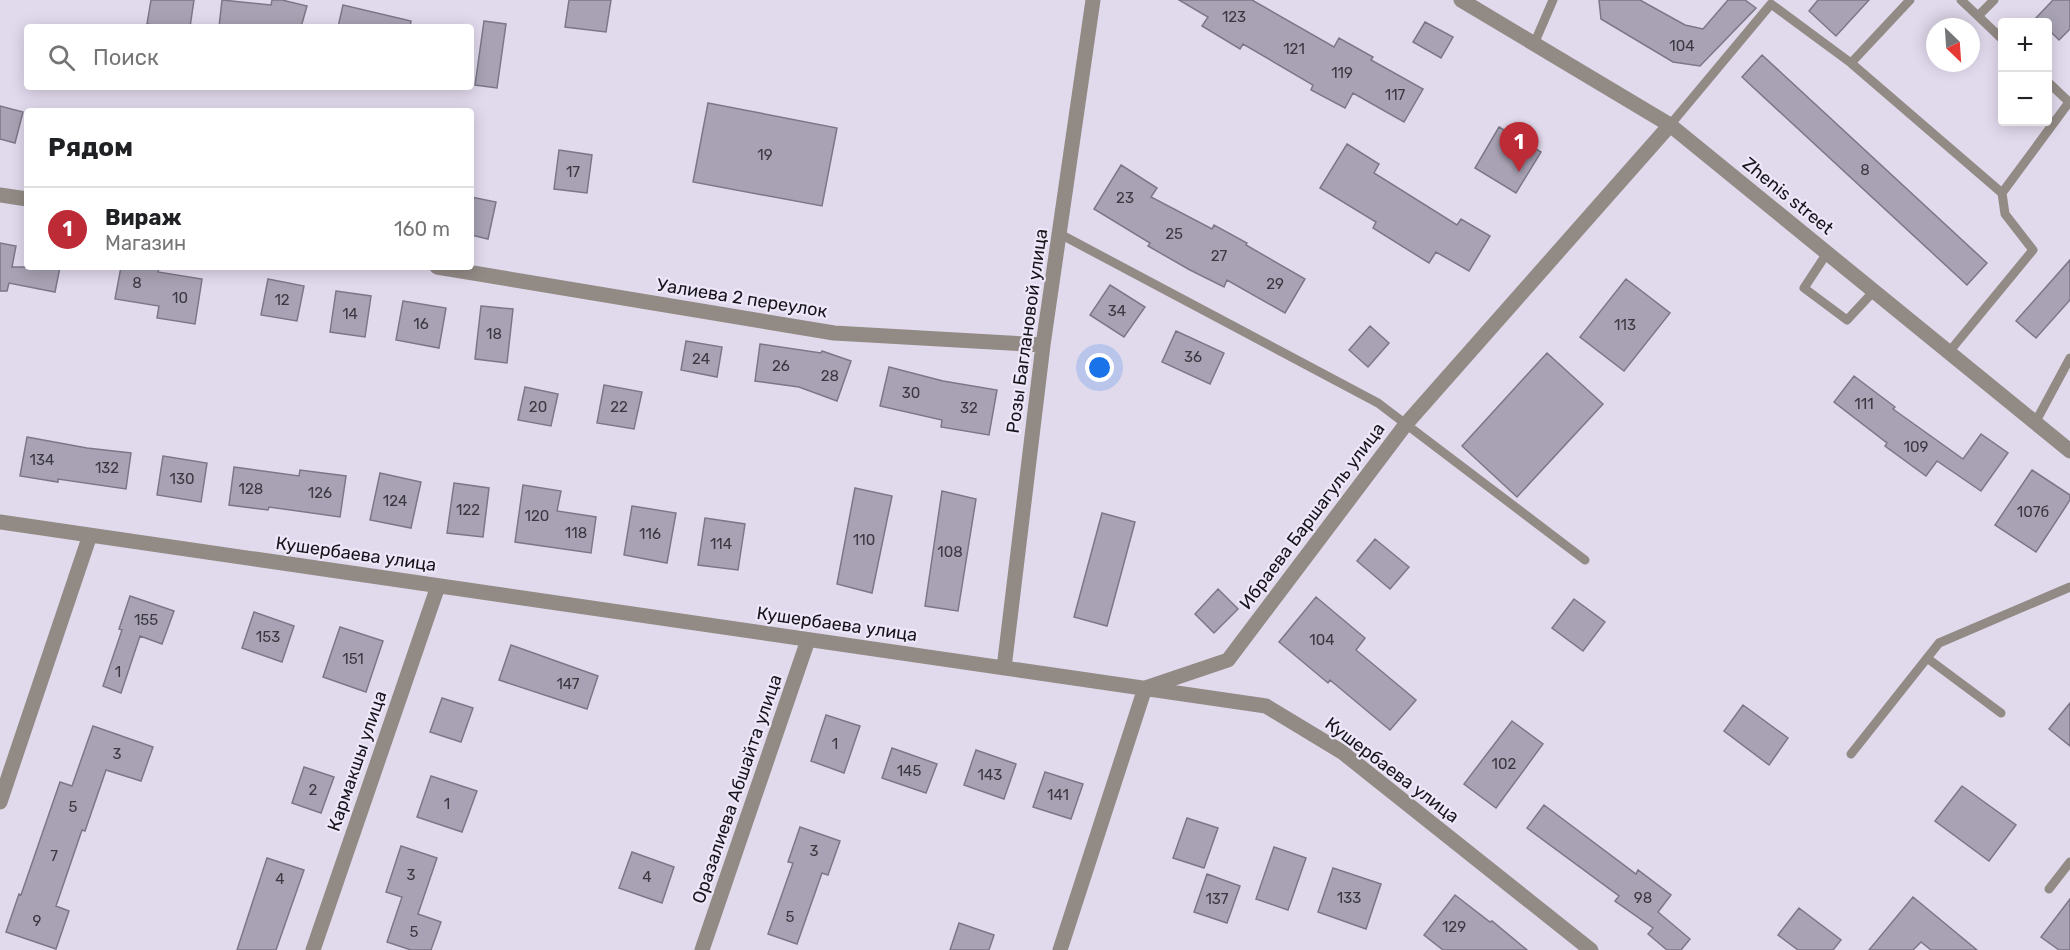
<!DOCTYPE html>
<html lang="ru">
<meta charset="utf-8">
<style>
body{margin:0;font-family:Rubik,sans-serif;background:#f2f2f2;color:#202124}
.controls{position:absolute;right:18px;top:18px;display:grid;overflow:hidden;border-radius:6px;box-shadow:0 3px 15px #0003}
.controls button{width:54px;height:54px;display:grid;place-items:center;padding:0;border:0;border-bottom:2px solid #e0e0e0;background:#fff;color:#202124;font:30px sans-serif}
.compass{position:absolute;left:1926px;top:18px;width:54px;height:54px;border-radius:50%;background:#fff;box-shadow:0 3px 15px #0003;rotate:155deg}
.you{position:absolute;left:1100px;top:368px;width:21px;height:21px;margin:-15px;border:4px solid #fff;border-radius:50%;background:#1a73e8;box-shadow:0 0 0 9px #1a73e833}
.badge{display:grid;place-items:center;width:39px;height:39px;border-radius:50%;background:#bc2b36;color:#fff;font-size:20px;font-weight:700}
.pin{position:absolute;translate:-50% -50px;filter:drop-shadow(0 2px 3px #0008)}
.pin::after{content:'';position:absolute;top:32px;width:21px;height:18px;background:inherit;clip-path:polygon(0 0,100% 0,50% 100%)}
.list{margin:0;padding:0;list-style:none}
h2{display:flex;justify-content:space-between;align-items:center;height:78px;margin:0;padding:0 24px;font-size:26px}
h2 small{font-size:20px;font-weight:400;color:#757577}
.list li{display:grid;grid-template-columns:39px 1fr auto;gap:18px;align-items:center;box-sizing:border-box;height:84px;padding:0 24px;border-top:2px solid #e0e0e0}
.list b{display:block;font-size:22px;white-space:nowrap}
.list p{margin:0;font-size:20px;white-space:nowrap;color:#757577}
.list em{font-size:20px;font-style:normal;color:#757577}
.icon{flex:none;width:33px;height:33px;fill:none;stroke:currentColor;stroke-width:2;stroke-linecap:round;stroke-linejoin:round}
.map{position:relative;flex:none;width:2070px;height:950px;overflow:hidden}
.search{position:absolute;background:#fff;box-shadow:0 3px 15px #0003;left:24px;top:24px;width:450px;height:66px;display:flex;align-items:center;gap:15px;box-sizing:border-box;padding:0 21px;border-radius:6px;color:#757577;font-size:22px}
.panel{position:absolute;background:#fff;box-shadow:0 3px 15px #0003;left:24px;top:108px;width:450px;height:162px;border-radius:6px}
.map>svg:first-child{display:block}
</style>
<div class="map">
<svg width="2070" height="950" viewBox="0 0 2070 950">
<rect width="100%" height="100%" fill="#e1daed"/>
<path fill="#a8a2b4" stroke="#7c7788" stroke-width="1.5" d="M151,0H194L190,27H166L147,24Z
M222,0L271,5L272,0H282L307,6L301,27H219Z
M569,0H611L606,32L565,27Z
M1179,0H1252L1334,47L1339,38L1373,57L1371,60L1423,89L1404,122L1353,93L1345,108L1311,90L1313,85L1243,44L1240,49L1202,26L1208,17Z
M1599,0H1640L1685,25L1703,29L1728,0H1745L1756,8L1700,66L1673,62L1601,19Z
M1818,0H1869L1836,36L1809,11Z
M2053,0H2070V29L2059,40L2048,29V22H2040L2036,18Z
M343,5L411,21L410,27H338Z
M484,21L506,24L497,88L475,85Z
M1425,22L1453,37L1441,58L1413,42Z
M1762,55L1987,263L1967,285L1742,77Z
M708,103L837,128L822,206L693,182Z
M0,106L23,112L15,143L0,139Z
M1499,127L1541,152L1516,193L1475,168Z
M1347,144L1379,164L1374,173L1457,225L1461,219L1490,236L1469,271L1436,252L1429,263L1373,228L1376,222L1320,188Z
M559,150L592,155L587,193L554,189Z
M1121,165L1157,188L1151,197L1212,229L1214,225L1247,243L1246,245L1305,279L1285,313L1227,280L1224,287L1190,270L1148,246L1150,243L1094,209Z
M471,197L496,202L488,239L471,235Z
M0,243L16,246L12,267H60L55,292L9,283L7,291H0Z
M2070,260V300L2036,338L2016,321Z
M121,267H159L158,272L202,279L195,324L157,318L159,306L115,299Z
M268,279L304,286L297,321L261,315Z
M1626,279L1670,313L1624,371L1580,337Z
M1110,285L1145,307L1124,337L1090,315Z
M336,291L371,296L365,337L330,332Z
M403,301L446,308L439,348L396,340Z
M481,306L513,309L507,363L475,359Z
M1370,326L1389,343L1368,367L1349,350Z
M1176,331L1224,353L1210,384L1162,362Z
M686,341L722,347L717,377L681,370Z
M760,344L821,353L822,351L851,361L837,401L799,387L755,381Z
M1547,353L1603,404L1517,497L1462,446Z
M889,367L943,381L997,390L989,435L941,427L942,420L880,406Z
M1854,376L1895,407L1893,409L1963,459L1981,434L2008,453L1981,491L1937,461L1926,476L1885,446L1887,443L1834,402Z
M604,385L642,392L634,429L597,423Z
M525,387L558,394L551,426L518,420Z
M27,437L87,448L131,453L126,489L58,479V482L20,476Z
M163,456L207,463L201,502L157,495Z
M234,467L299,476L300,470L346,476L340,517L269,507L268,510L229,505Z
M2032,470L2070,495V500L2036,552L1995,525Z
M380,473L421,482L411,528L370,520Z
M454,483L489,488L483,537L447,533Z
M523,485L561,491L557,511L596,517L591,553L515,542Z
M855,488L892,496L872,593L837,584Z
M942,491L976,499L958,611L925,606Z
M632,506L676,513L667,563L624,555Z
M1102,513L1135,522L1107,626L1074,617Z
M705,518L745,524L738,570L698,565Z
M1375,539L1409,567L1390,589L1357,561Z
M1218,589L1238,609L1214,633L1195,614Z
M130,596L174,611L162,644L140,636L121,693L103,686L122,630L119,629Z
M1316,597L1365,638L1356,650L1416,700L1390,730L1330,680L1328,683L1279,642Z
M1574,599L1605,622L1583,651L1552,628Z
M254,612L294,626L282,662L242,648Z
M340,627L383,641L366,692L323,677Z
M511,645L598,676L587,709L499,680Z
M442,698L473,708L461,742L430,732Z
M2070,703V746L2049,729Z
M1743,705L1788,738L1769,765L1724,731Z
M826,715L860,726L844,773L811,761Z
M1512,721L1543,744L1496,808L1464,784Z
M93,726L153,747L141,781L106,770L85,831L82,830L56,906L69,911L56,949L6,932L19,894L21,895L60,782L72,786Z
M892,748L937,764L926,793L882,778Z
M976,750L1016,764L1004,799L964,785Z
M304,767L334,777L321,813L292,803Z
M1045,772L1083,784L1071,819L1033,807Z
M431,776L477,791L462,832L417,817Z
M1962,786L2016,825L1989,861L1935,821Z
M1544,805L1636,874L1638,870L1671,895L1658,912L1690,939L1681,950H1667L1648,934L1653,928L1615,901L1619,896L1527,828Z
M1187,818L1218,828L1204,868L1173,858Z
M800,827L840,841L828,875L822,873L797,944L768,934L793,863L788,862Z
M401,846L437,858L418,914L441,922L431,950H411L387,942L402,897L386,892Z
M1274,847L1306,858L1288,910L1256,899Z
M632,852L674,867L662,903L619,888Z
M267,858L304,870L276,950H237Z
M1333,868L1381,884L1366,929L1318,912Z
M1207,874L1240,886L1227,923L1194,912Z
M1455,895L1490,922L1492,921L1527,950H1443L1424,935Z
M1913,897L1977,950H1931L1921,942L1913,950H1869Z
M2070,899V950H2059L2041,937Z
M1799,908L1841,940L1833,950H1798L1778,935Z
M959,923L994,935L989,950H950Z"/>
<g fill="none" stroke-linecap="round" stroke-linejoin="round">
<path stroke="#928a85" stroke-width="9" d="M1910,0L1851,63L2002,193
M1961,0L1978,16
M1994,0L1978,16L2002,39
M1534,44L1553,0
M2048,82L2069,102
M1670,125L1771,4L1851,63
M1060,234L1378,403L1585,560
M1827,253L1804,288L1847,320L1874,291
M1949,352L2033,250L2005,214L2002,193L2070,101
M2035,423L2070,358
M1927,658L2001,713
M1851,754L1939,643L2070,587
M2049,889L2070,862"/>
<path stroke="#928a85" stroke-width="15" d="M1461,0L1670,125L2070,451
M0,195L27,199
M437,267L834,333L1043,345
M0,522L1266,706L1342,752L1591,950
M1004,668L1043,345L1093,0
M0,802L90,535
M313,950L438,586
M702,950L808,640
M1060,950L1145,688L1228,660L1406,424L1670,125"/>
</g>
<g text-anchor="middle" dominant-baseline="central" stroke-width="4.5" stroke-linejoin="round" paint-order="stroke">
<g font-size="15" fill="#3b3841">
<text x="1234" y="17">123</text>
<text x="1682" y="46">104</text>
<text x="1294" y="49">121</text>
<text x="1342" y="73">119</text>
<text x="1395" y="95">117</text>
<text x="765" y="155">19</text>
<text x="1865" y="170">8</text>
<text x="573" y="172">17</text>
<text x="1125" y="198">23</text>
<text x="1174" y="234">25</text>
<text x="1219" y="256">27</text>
<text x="137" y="283">8</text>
<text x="1275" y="284">29</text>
<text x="180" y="298">10</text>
<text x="282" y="300">12</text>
<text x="1117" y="311">34</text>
<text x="350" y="314">14</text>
<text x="421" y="324">16</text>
<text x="1625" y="325">113</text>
<text x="494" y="334">18</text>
<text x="1193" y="357">36</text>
<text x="701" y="359">24</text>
<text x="781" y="366">26</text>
<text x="830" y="376">28</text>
<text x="911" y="393">30</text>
<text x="1864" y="404">111</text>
<text x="538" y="407">20</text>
<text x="619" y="407">22</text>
<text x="969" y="408">32</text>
<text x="1916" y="447">109</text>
<text x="42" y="460">134</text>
<text x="107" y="468">132</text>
<text x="182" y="479">130</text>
<text x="251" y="489">128</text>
<text x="320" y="493">126</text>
<text x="395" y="501">124</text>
<text x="468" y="510">122</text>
<text x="2033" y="512">107б</text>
<text x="537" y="516">120</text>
<text x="576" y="533">118</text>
<text x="650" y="534">116</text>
<text x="864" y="540">110</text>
<text x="721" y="544">114</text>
<text x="950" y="552">108</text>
<text x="146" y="620">155</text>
<text x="268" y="637">153</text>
<text x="1322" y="640">104</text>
<text x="353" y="659">151</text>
<text x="118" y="672">1</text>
<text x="568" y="684">147</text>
<text x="835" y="744">1</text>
<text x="117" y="754">3</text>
<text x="1504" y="764">102</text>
<text x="909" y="771">145</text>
<text x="990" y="775">143</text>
<text x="313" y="790">2</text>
<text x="1058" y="795">141</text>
<text x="447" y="804">1</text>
<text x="73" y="807">5</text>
<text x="814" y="851">3</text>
<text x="54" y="856">7</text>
<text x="411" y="875">3</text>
<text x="647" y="877">4</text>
<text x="280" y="879">4</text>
<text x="1349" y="898">133</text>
<text x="1643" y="898">98</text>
<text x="1217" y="899">137</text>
<text x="790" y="917">5</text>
<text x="37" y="921">9</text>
<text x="1454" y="927">129</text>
<text x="414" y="932">5</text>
</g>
<g font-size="18" fill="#17151b" stroke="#eee7fa">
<text transform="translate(1788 196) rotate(39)">Zhenis street</text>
<text transform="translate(742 298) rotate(9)">Уалиева 2 переулок</text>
<text transform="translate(1027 331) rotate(-82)">Розы Баглановой улица</text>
<text transform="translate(1312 516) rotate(-53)">Ибраева Баршагуль улица</text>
<text transform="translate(356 554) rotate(8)">Кушербаева улица</text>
<text transform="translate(837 624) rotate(8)">Кушербаева улица</text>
<text transform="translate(357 761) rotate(-71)">Кармакшы улица</text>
<text transform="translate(1392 770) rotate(37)">Кушербаева улица</text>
<text transform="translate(737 789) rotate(-71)">Оразалиева Абшайта улица</text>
</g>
</g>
</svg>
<div class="controls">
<button>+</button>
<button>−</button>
</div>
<svg class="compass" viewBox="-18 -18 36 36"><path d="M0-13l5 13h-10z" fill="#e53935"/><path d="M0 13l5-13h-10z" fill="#757577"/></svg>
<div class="you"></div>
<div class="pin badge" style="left:1519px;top:172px">1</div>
<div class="search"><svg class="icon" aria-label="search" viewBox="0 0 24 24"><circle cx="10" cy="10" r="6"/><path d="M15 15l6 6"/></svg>Поиск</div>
<section class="panel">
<h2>Рядом<small></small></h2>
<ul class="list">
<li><span class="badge">1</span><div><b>Вираж</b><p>Магазин</p></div><em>160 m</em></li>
</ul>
</section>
</div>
